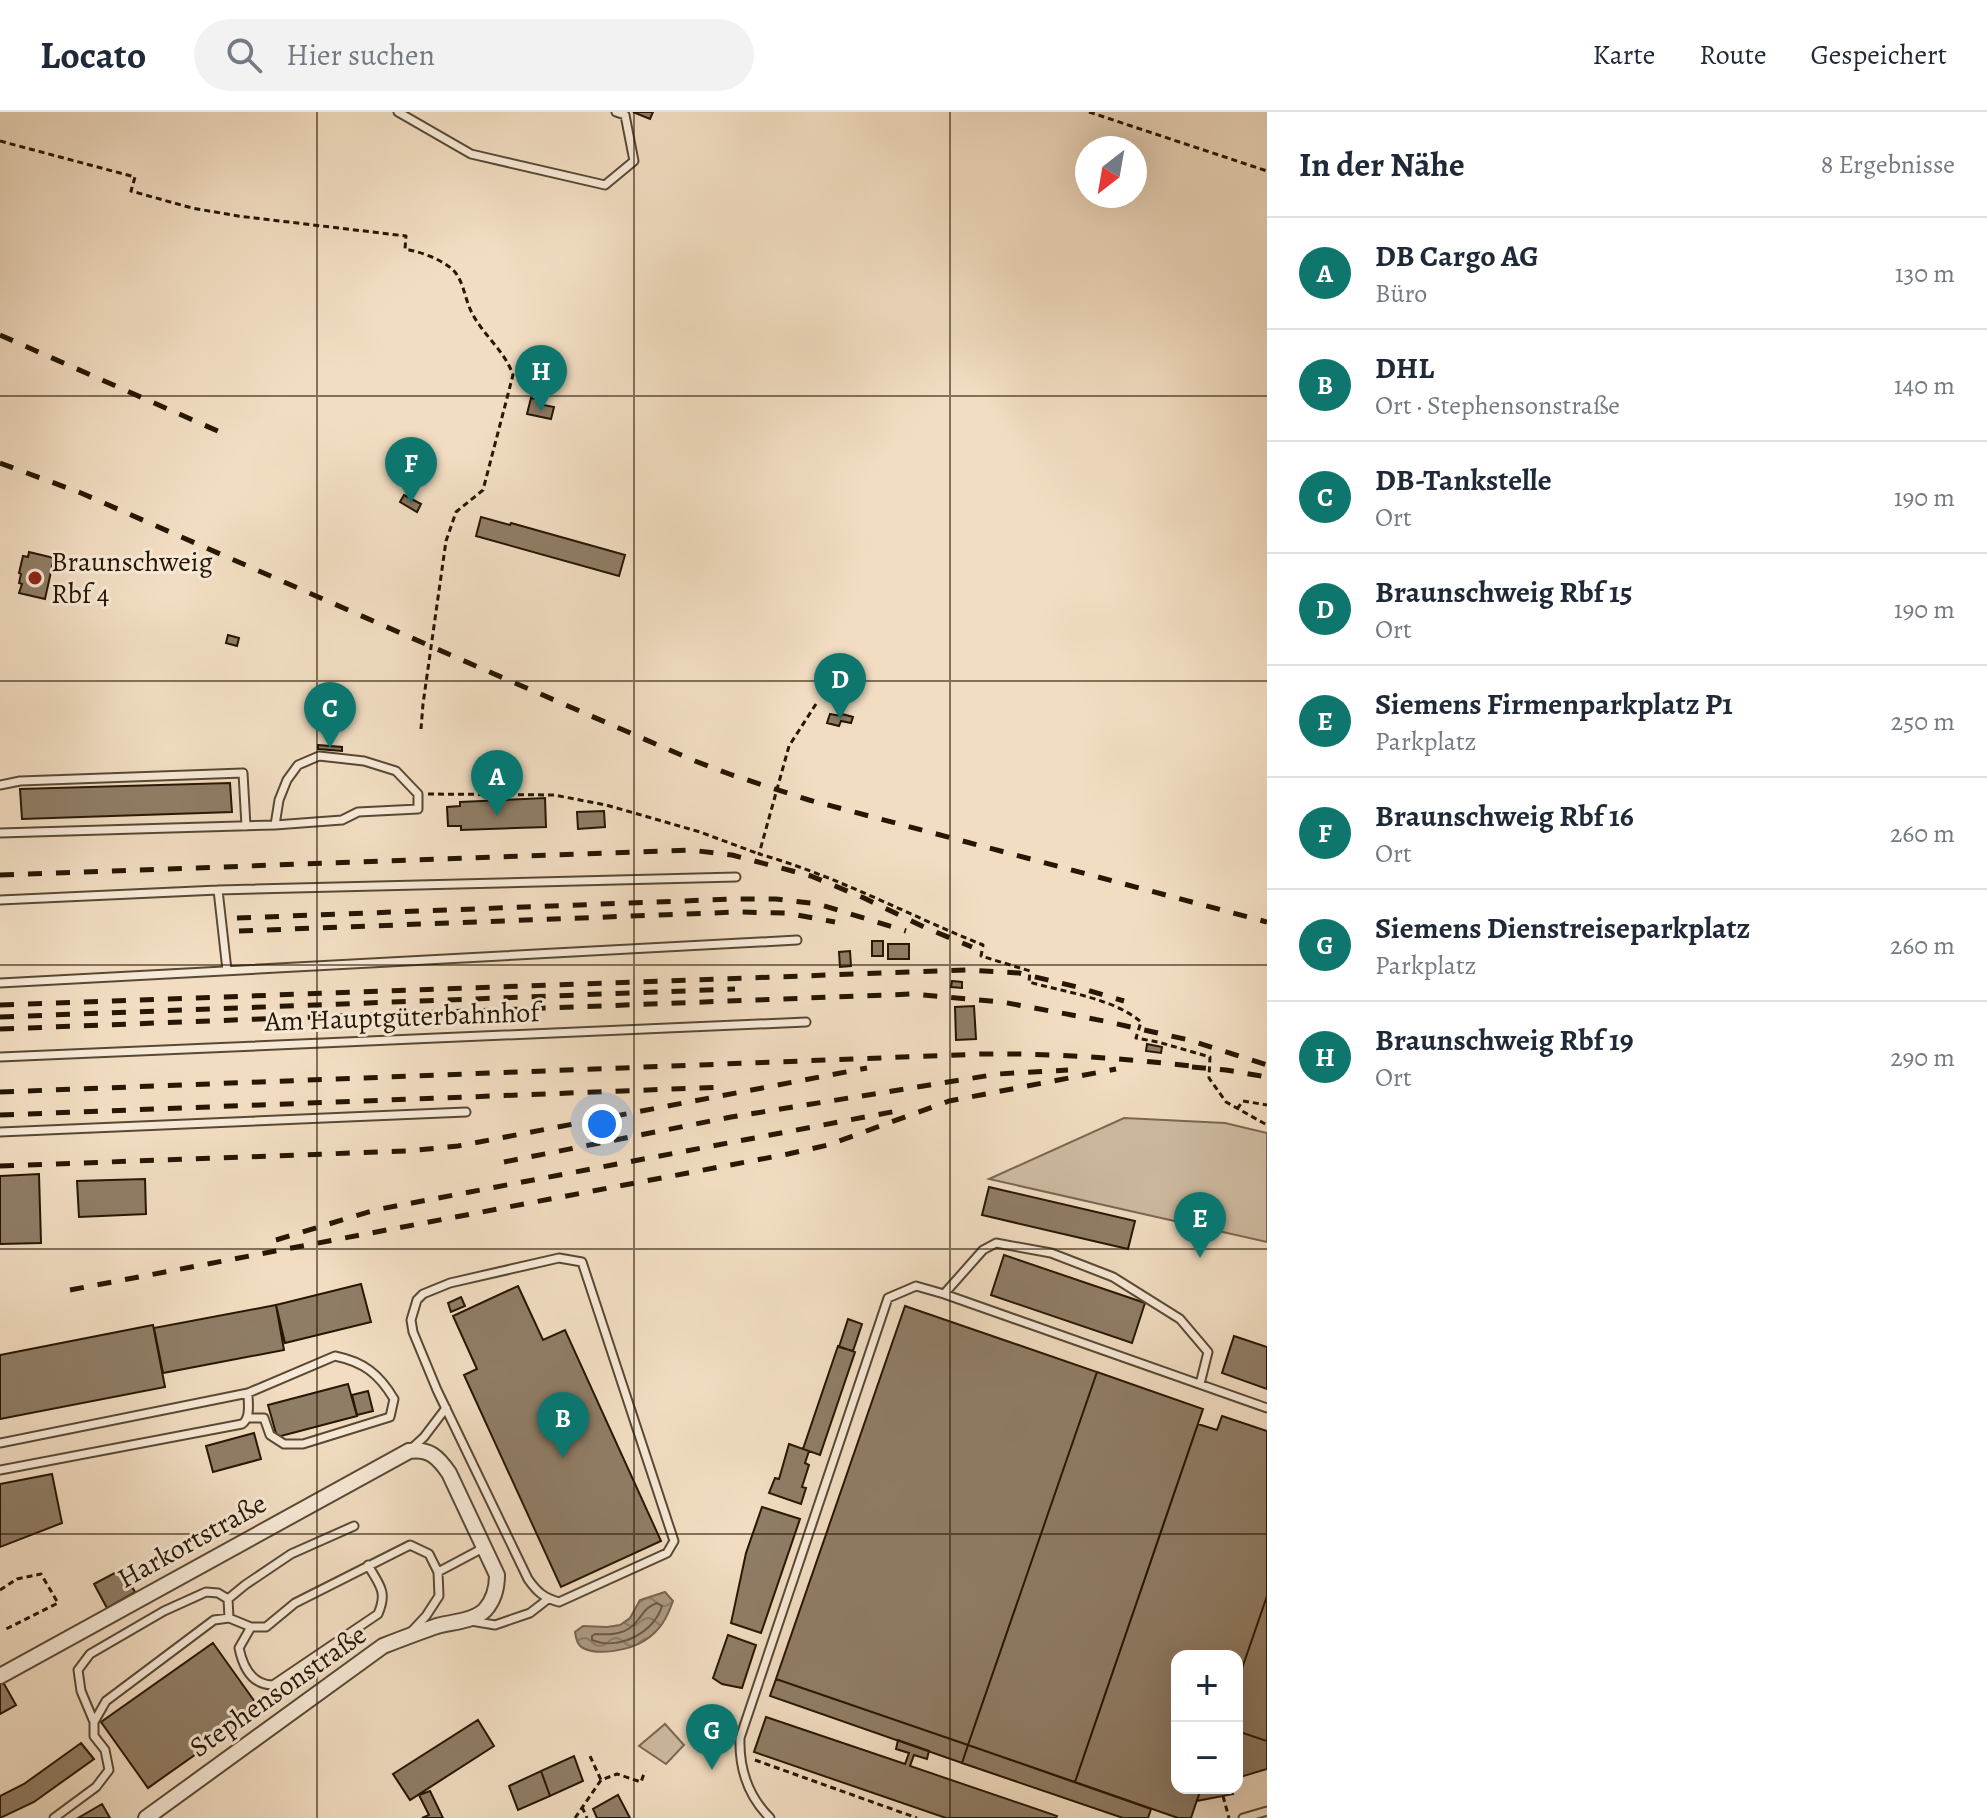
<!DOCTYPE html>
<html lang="de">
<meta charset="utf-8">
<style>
body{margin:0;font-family:Alegreya,serif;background:#f2f2f3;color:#1f2937}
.controls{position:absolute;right:24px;bottom:24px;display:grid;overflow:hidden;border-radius:16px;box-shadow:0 8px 32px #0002}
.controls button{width:72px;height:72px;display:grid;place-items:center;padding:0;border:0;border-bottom:2px solid #e0e1e3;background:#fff;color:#1f2937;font:40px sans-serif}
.compass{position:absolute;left:1075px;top:24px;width:72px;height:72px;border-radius:50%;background:#fff;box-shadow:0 8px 32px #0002;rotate:211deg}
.you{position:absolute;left:602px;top:1012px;width:28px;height:28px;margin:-20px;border:6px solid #fff;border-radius:50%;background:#1a73e8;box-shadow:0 0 0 12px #1a73e833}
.badge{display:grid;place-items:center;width:52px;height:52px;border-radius:50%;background:#0f766e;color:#fff;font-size:26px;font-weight:700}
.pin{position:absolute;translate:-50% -66px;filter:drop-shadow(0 2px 4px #0008)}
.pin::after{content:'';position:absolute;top:42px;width:28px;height:24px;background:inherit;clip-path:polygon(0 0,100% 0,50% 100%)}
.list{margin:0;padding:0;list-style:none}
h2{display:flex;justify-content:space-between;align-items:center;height:104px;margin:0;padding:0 32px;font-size:34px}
h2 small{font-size:26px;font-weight:400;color:#747a83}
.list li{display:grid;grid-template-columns:52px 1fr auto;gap:24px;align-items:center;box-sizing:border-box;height:112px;padding:0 32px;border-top:2px solid #e0e1e3}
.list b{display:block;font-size:30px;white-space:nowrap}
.list p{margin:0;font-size:26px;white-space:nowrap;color:#747a83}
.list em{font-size:26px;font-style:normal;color:#747a83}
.icon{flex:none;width:44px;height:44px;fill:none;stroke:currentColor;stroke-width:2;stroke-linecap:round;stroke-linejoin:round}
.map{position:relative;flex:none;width:1267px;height:1706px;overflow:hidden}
header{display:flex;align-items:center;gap:48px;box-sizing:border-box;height:112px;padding:0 40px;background:#fff;border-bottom:2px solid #e0e1e3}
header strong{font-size:38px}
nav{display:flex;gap:44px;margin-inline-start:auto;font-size:28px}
.search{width:560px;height:72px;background:#f2f2f3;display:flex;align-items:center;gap:20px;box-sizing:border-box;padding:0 28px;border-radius:44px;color:#747a83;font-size:30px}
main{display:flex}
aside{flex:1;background:#fff}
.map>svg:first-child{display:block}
</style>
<header>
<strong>Locato</strong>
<div class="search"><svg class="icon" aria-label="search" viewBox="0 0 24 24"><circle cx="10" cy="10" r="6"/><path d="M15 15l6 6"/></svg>Hier suchen</div>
<nav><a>Karte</a><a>Route</a><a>Gespeichert</a></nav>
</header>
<main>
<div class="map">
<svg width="1267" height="1706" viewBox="0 0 1267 1706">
<defs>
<pattern id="water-waves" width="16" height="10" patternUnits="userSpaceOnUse" patternTransform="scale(2)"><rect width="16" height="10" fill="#ad9981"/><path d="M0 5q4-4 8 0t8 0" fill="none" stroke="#8d7c67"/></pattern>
</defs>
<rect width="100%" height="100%" fill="#f2ddc2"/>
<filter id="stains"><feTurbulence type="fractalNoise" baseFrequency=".0025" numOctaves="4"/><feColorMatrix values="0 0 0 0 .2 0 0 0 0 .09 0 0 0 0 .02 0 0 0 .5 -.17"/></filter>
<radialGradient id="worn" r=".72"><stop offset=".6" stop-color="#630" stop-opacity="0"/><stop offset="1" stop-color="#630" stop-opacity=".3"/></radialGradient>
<path fill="#cfbba2" stroke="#7a6852" stroke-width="2" d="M1124,1006L1225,1011L1267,1021V1130L989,1067Z
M665,1612L684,1633L666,1652L639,1634Z"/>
<path fill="url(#water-waves)" stroke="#77654f" stroke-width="2" d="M665,1480L673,1489C667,1506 660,1519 644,1529C630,1538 598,1544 583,1536C577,1533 576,1526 575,1520L583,1514L607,1515L620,1513L630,1506L640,1488Z"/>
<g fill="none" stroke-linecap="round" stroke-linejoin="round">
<path stroke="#6a5842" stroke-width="2" d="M657,1491L662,1494C654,1521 618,1539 592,1528V1524L595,1522C611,1523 627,1523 638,1508C645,1499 646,1495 657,1491Z"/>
</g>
<path fill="#907d66" stroke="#261603" stroke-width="2" d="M633,0H653L650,7Z
M531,286L539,288L538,292L554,295L551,307L527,302Z
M404,383L421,392L417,400L400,390Z
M481,405L510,413L511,411L625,443L619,464L476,424Z
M29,440L54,446L45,487L19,481L22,472L19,471L21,462L19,461L23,444L28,445Z
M228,523L239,526L237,534L226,531Z
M830,602L841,604L842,602L853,605L851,611L841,609L839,614L827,611Z
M318,633L342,635V639L318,637Z
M230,671L232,700L22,707L20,677Z
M545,686L546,715L461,718V714H448L447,695L460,694V690Z
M604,699L605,715L578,717L577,700Z
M872,829H883V844H872Z
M888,832H909V847H888Z
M850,839L851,854L840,855L839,840Z
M952,869L962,870V876L951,875Z
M974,894L976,927L956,928L955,895Z
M1147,932L1162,935L1161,941L1146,939Z
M39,1062L41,1131L0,1132V1064Z
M145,1067L146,1102L79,1105L77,1069Z
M989,1075L1135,1109L1128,1137L982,1103Z
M1004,1143L1145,1191L1132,1231L991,1183Z
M361,1172L371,1210L285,1231L276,1193Z
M518,1174L543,1228L565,1218L661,1429L561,1475L464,1263L477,1257L453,1204Z
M461,1185L465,1194L451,1200L448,1191Z
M276,1193L284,1238L163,1261L154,1216Z
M905,1194L1097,1260L968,1633L776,1567Z
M848,1207L862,1212L853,1239L839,1235Z
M153,1213L165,1275L0,1307V1243Z
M1234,1224L1267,1235V1277L1222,1261Z
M838,1234L855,1240L820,1343L803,1337Z
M1097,1260L1203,1297L1075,1670L968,1633Z
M348,1272L357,1304L277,1325L268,1293Z
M368,1279L373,1299L357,1303L352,1283Z
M1222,1304L1267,1319V1484L1237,1571V1544H1177V1676H1201L1191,1706H1178L1075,1670L1198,1312L1217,1318Z
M254,1321L261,1347L213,1360L206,1334Z
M789,1332L809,1339L805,1351L809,1353L802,1375L806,1376L801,1392L769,1381L775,1366L779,1367Z
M52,1362L62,1411L0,1435V1372Z
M762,1395L800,1407L761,1521L731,1511L746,1441Z
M122,1457L135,1480L107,1496L94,1472Z
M1267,1484V1629L1237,1619V1571Z
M728,1523L756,1533L742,1576L722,1572L713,1566Z
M213,1531L260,1597L148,1676L101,1610Z
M776,1567L968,1633L962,1651L770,1584Z
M3,1570L16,1593L0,1602V1571Z
M766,1605L905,1652L909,1641L896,1637L898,1628L929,1639L927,1647L914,1643L910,1654L1057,1704L1056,1706H946L754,1640Z
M478,1608L494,1634L410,1688L393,1662Z
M1237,1619L1267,1629V1657L1237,1666Z
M81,1631L94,1647L34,1690L0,1706V1684L24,1672Z
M968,1633L1151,1697L1148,1706H1123L962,1651Z
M574,1644L583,1669L550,1684L541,1659Z
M541,1659L550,1684L518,1698L509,1674Z
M1201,1676H1231L1233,1682L1197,1689Z
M430,1679L443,1706H422L429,1703L419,1683Z
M618,1683L630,1706H597L593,1697Z
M102,1692L110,1706H78Z"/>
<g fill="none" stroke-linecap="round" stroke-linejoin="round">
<defs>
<path id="lane" d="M398,0L471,42L605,73L634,49L625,3L616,0
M0,673L20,669L243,661L246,714
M0,721L275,713L342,708L358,700L418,697V682L396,659L364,649L319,644L298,653L287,668L279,688L275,713
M218,778L227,858
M0,788L218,778L736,765
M0,871L797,828
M0,945L806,910
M0,1020L466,1000
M559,1146L582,1150L674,1429L667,1441L559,1490C544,1486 537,1480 528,1467L437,1278L413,1220L411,1208L417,1188L423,1182L450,1171Z
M944,1182L983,1138L996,1131L1051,1141L1113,1165L1180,1207L1208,1240L1200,1272
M0,1331L248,1281L335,1244C364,1250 379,1262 394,1287L390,1305L303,1332H284L270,1323L264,1306H248
M411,1337L424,1325L446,1296
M0,1358L242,1312C251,1306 248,1291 248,1281
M438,1460L485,1435
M228,1487L245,1473L291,1442L354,1414
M471,1509L495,1513L530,1501L548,1487
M251,1515L239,1536C243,1555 252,1573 273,1573L378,1502C388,1479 379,1473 368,1453
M94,1610L81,1579L78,1558L90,1542L164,1499L206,1480L218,1481L228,1487L229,1506
M54,1706L96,1675L109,1658L105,1638L94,1624V1610L106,1589L214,1508L229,1506L251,1515H266L295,1491L410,1433L429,1442L438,1460L439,1484L426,1504L412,1519
M770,1706C748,1684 739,1657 740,1626L888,1186L916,1174L944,1182L1267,1296
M1243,1706L1267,1699"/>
<path id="street" d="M0,1564L409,1339C429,1336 438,1345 449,1361L497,1463C497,1475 494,1488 485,1498C474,1509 452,1510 437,1514C419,1520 401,1527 383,1534L146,1706"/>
</defs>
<use href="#lane" stroke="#594833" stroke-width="11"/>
<use href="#street" stroke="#594833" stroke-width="18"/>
<path stroke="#261603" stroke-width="3" stroke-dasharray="6 4" stroke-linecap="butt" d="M1089,0L1267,59
M0,29L135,65L131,79L192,96L238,104L406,124L405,137C421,140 438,146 451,156C464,167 464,186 472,201C483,223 505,239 513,263L483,378L456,400L446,429L423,592L421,617
M816,592L789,634L759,742C837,764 908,803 983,833L981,844L1030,859L1029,870C1064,880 1113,886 1141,910L1136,926L1158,930L1210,945L1209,966L1226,990L1267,1013
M428,682L554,683L606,693L648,705L700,720L759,742
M1237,997L1243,989L1267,993
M0,1478L17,1467L41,1462L58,1491L4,1518
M590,1644L601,1668
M755,1648L917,1706
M1223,1684L1229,1706
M582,1695L587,1706
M575,1706L601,1668L617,1662L641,1670L645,1659"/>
<use href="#lane" stroke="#f7e9d7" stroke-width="7"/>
<use href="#street" stroke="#f7e9d7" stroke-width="14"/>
<path stroke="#261603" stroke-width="5" stroke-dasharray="14 14" stroke-linecap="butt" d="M0,223L220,320
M0,351L81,381L485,558L695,649L732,663L809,688L1267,810
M0,763L690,738L732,743L811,764L864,786L926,816L972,835
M237,806L734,787H776L818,792L906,819
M239,819L738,800L786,801L835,810
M0,893L967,858L1019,861L1077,875L1124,889
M0,905L735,877
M0,917L912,882L1002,890L1104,909L1189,928L1267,953
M1192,955L1226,958L1267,965
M0,980L982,942C1056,941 1128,947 1201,955
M0,1003L725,975
M504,1050L731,1005L998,962L1068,958
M0,1054L407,1039L458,1034L867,956
M276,1128L375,1098L902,998
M70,1178L788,1042L828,1033L949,989L1116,957"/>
</g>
<path fill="none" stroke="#261603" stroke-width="2" stroke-opacity="0.55" d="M317,0V1706M634,0V1706M950,0V1706M0,284H1267M0,569H1267M0,853H1267M0,1137H1267M0,1422H1267"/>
<circle fill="#8f2418" stroke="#f7e9d7" stroke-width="3" cx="35" cy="466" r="8"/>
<g text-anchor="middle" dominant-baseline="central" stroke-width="6" stroke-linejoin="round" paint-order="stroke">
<g font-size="28" fill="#261603" stroke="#f7e9d7" text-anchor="start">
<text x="51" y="450">Braunschweig<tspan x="51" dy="32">Rbf 4</tspan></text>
</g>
<g font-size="28" fill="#261603" stroke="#f7e9d7">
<text transform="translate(402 905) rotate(-2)">Am Hauptgüterbahnhof</text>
<text transform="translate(192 1429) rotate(-29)">Harkortstraße</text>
<text transform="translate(278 1579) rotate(-35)">Stephensonstraße</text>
</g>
</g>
<rect width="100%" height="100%" filter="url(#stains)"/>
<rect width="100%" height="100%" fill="url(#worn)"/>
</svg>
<div class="controls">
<button>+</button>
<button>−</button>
</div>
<svg class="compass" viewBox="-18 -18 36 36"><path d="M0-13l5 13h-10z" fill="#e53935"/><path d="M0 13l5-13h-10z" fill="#747a83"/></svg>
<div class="you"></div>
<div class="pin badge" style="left:497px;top:704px">A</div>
<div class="pin badge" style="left:563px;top:1346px">B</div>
<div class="pin badge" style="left:330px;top:636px">C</div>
<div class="pin badge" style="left:840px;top:607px">D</div>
<div class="pin badge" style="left:1200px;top:1146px">E</div>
<div class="pin badge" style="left:411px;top:391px">F</div>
<div class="pin badge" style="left:712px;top:1658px">G</div>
<div class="pin badge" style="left:541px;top:299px">H</div>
</div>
<aside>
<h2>In der Nähe<small>8 Ergebnisse</small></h2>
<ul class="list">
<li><span class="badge">A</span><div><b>DB Cargo AG</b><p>Büro</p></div><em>130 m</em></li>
<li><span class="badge">B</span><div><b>DHL</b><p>Ort · Stephensonstraße</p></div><em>140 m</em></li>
<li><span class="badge">C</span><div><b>DB-Tankstelle</b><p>Ort</p></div><em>190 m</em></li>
<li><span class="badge">D</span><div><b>Braunschweig Rbf 15</b><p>Ort</p></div><em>190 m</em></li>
<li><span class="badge">E</span><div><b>Siemens Firmenparkplatz P1</b><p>Parkplatz</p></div><em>250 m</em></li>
<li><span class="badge">F</span><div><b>Braunschweig Rbf 16</b><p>Ort</p></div><em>260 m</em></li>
<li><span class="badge">G</span><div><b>Siemens Dienstreiseparkplatz</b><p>Parkplatz</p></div><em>260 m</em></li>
<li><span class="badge">H</span><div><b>Braunschweig Rbf 19</b><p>Ort</p></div><em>290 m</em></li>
</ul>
</aside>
</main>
